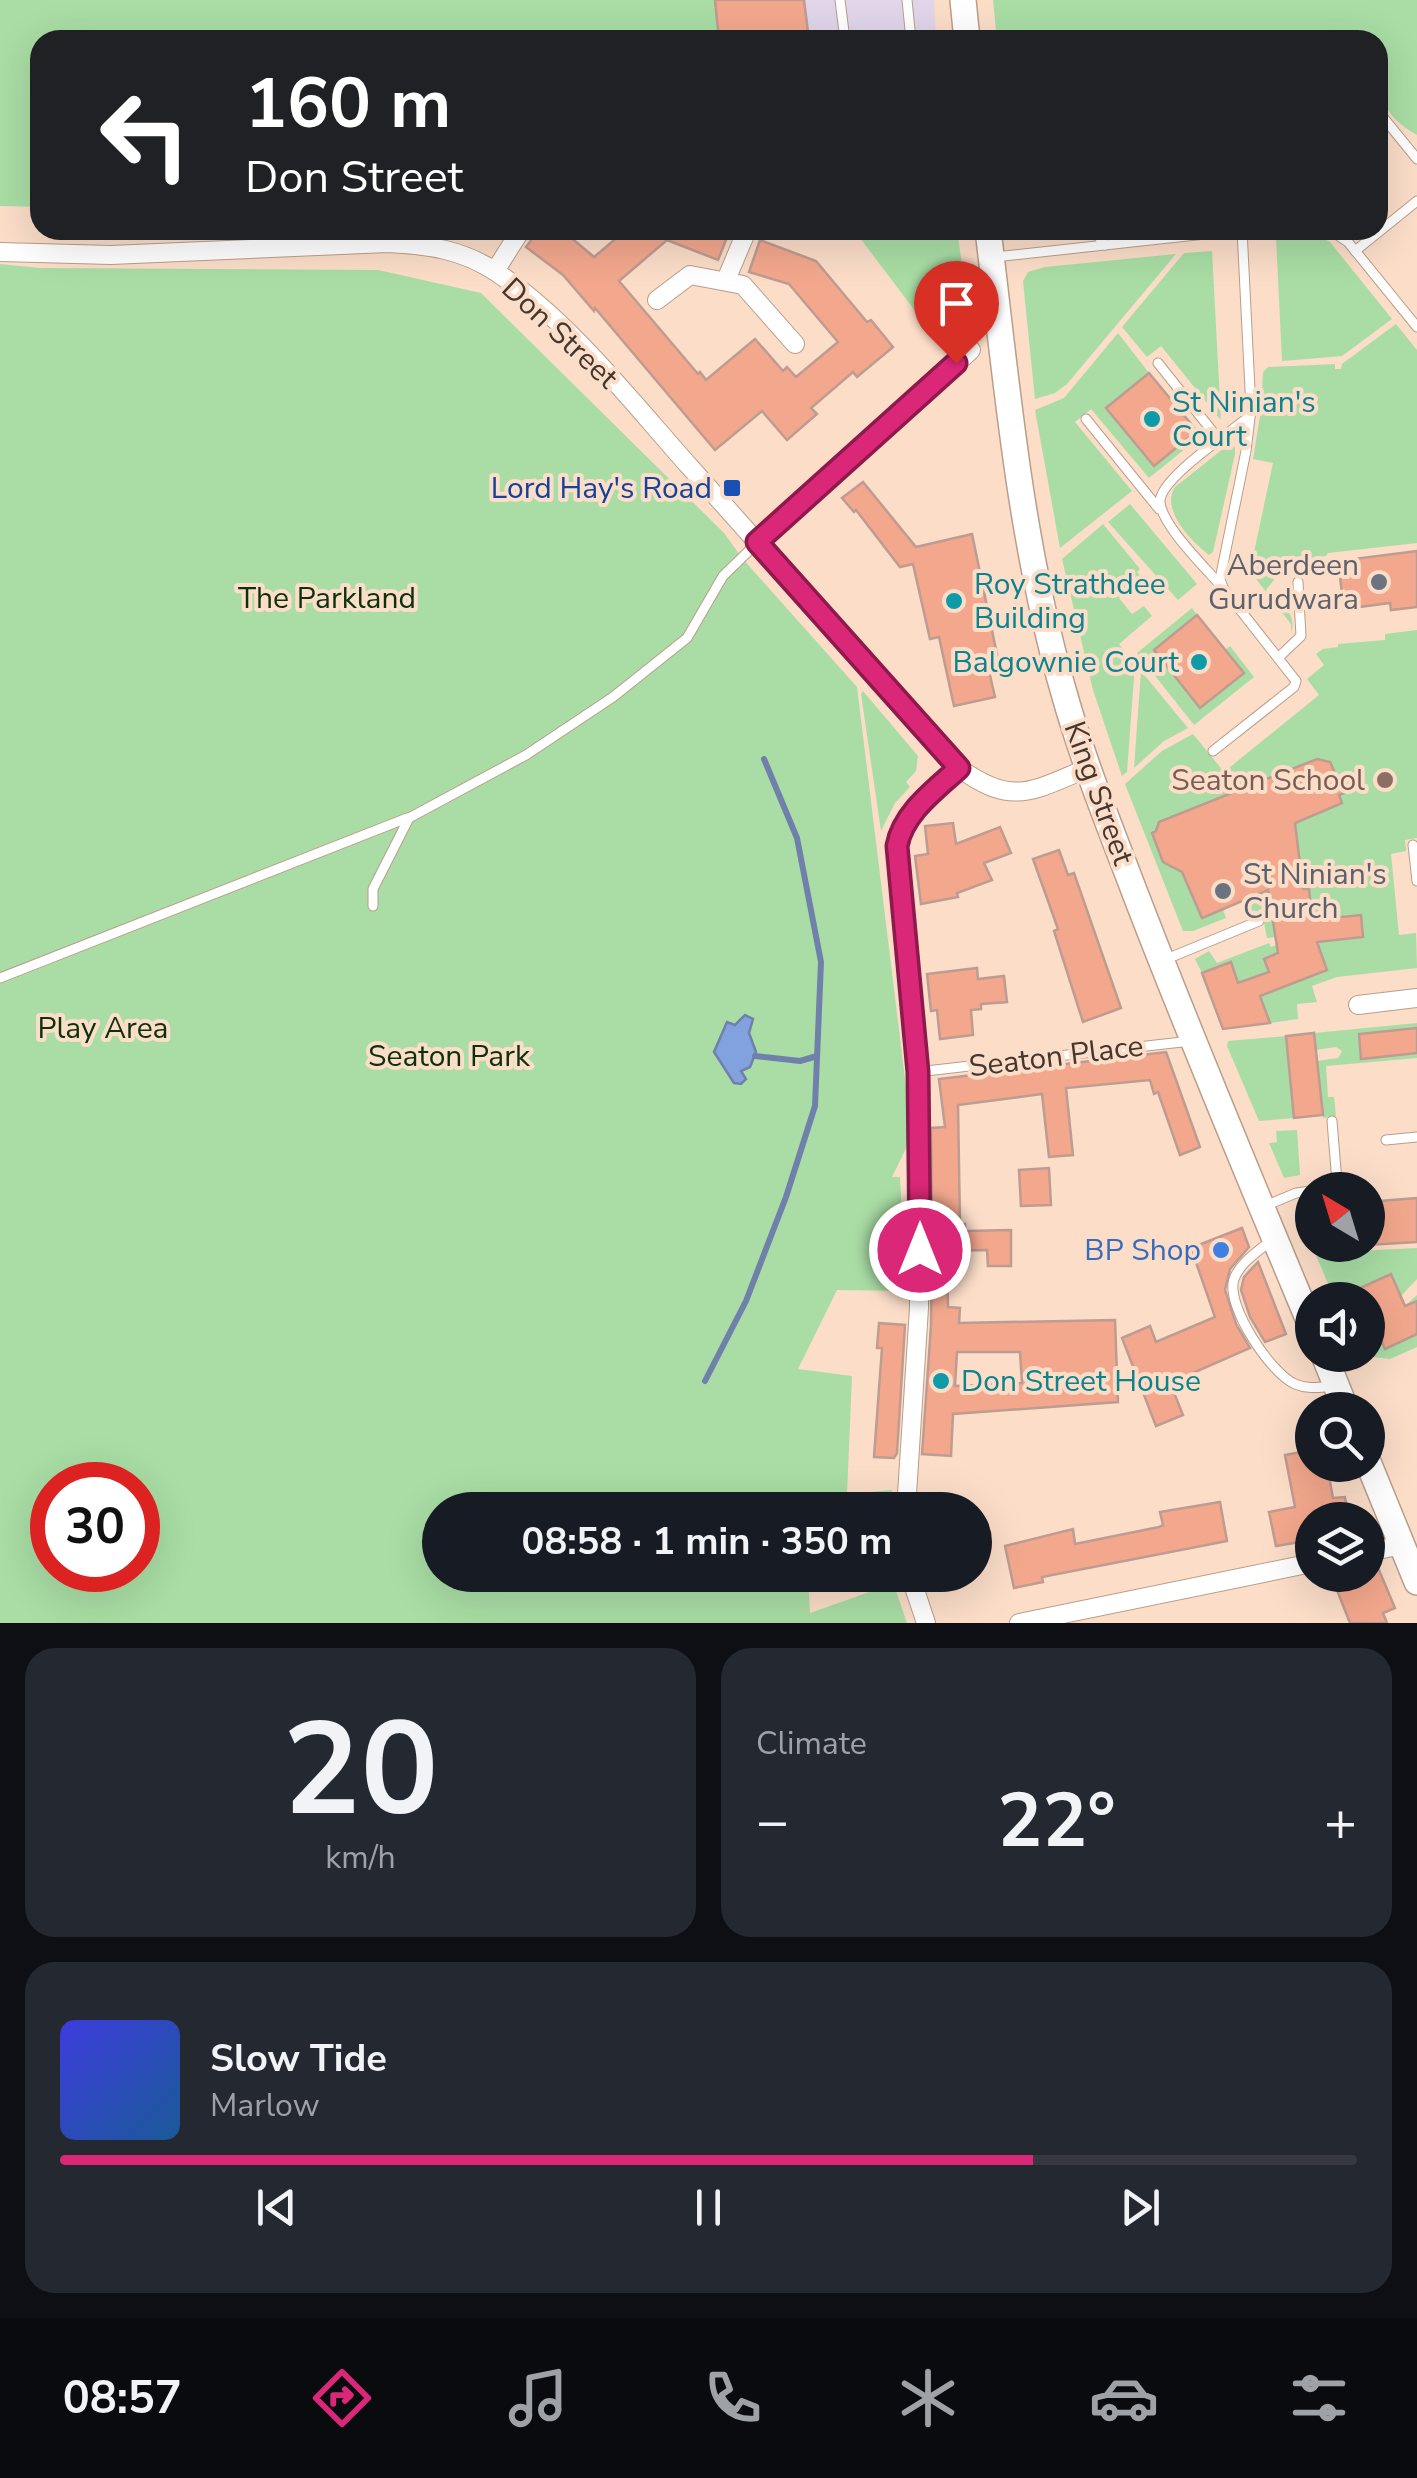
<!DOCTYPE html>
<html lang="en">
<head>
<meta charset="utf-8">
<style>
	:root { --surface:#171b24; --page:#242831; --text:#f1f3f6; --muted:#9ea1a6; --line:#363941; --accent:#db2777 }
	body { margin:0; font-family:"Nunito Sans",sans-serif; background:var(--page); color:var(--text); height:100vh; display:flex; flex-direction:column; font-size:38px; white-space:nowrap }
	* { box-sizing:border-box; margin:0 }
	p { font-size:32px; color:var(--muted) }
	.icon { flex:none; width:55px; height:55px; fill:none; stroke:currentColor; stroke-width:2; stroke-linecap:round; stroke-linejoin:round }
	.map { position:relative; height:1623px; overflow:hidden }
	.side { display:flex; flex-direction:column; gap:25px; padding:25px; background:#0d0f14; flex:1 }
	.side>* { flex:none }
	.hud { position:absolute; left:30px; top:30px; width:1358px; height:210px; border-radius:30px; box-shadow:0 10px 40px #0002; background:#202124; color:#fff; overflow:hidden }
	.needle { width:65px; rotate:322deg }
	.fabs { position:absolute; left:1295px; top:1172px; display:grid; gap:20px }
	.fabs a { display:grid; place-items:center; width:90px; height:90px; border-radius:50%; background:var(--surface); box-shadow:0 10px 40px #0002; font-size:50px }
	.speed { position:absolute; left:30px; top:1462px; display:flex; gap:20px; font-size:50px; font-weight:700; text-align:center }
	.speed>* { display:grid; place-content:center; width:130px; height:130px; border-radius:50%; background:var(--surface); box-shadow:0 10px 40px #0002; line-height:1 }
	.speed .limit { border:15px solid #d22; background:#fff; color:#111 }
	.pin { position:absolute; display:grid; place-items:center; width:85px; height:85px; color:#fff; margin:-102px -42px; border-radius:50% 50% 50% 0; rotate:-45deg; box-shadow:0 0 10px #0007 }
	.pin .icon { rotate:45deg }
	.me { position:absolute; width:110px; margin:-55px; rotate:0deg; stroke-linejoin:round; filter:drop-shadow(0 0 8px #0008) }
	.turn { display:flex; align-items:center; gap:35px; height:210px; padding:0 50px; font-size:45px }
	.turn .icon { width:130px; height:130px; stroke-width:2.5 }
	.turn b { display:block; font-size:70px; line-height:85px }
	.big { font-size:75px; font-weight:700; line-height:1.1 }
	.side .tile { flex:1; display:flex; flex-direction:column; justify-content:center; gap:15px; min-width:0; padding:0 35px; border-radius:30px; background:var(--page) }
	.side .dial { align-items:center; gap:0 }
	.dial b { font-size:130px; line-height:1 }
	.song { display:flex; align-items:center; gap:30px }
	.cover { width:120px; height:120px; border-radius:15px; background:linear-gradient(135deg,hsl(240 70% 55%),hsl(210 70% 35%)) }
	.played { height:10px; border-radius:5px; background:linear-gradient(90deg,var(--accent) 75%,var(--line) 75%) }
	.keys { display:flex; justify-content:space-around; direction:ltr }
	.heat { display:flex; justify-content:space-between; align-items:center; font-size:55px; direction:ltr }
	.side .tiles { flex:1; display:grid; gap:25px; grid-template-columns:1fr 1fr }
	.tile:last-child { grid-column:span 2 }
	.trip { position:absolute; left:422px; top:1492px; width:570px; height:100px; border-radius:50px; background:var(--surface); box-shadow:0 10px 40px #0002; font-weight:700; line-height:100px; text-align:center }
	.menu { display:flex; height:160px; justify-content:space-around; align-items:center; background:#090b0e; color:var(--muted) }
	.menu .icon { width:70px; height:70px }
	.menu .selected { color:var(--accent) }
	.menu b { font-size:45px; color:var(--text) }
	.map>svg:first-child { display:block }
</style>
</head>
<body>
<div class="map">
<svg width="1417" height="1623" viewBox="0 0 1417 1623">
	<rect width="100%" height="100%" fill="#fbddc8"/>
	<path fill="#e0d5e9" d="M715,0H934L936,40H719Z"/>
	<g fill="#a9dda5" fill-rule="evenodd">
		<path d="M0,0H715L719,40H40V207L0,206Z"/>
		<path d="M993,0H1417V135C1373,110 1378,84 1378,40H997Z"/>
		<path d="M854,230H957L971,326L943,348Z"/>
		<path d="M1313,233L1330,242L1392,319L1342,356L1282,361L1276,236Z"/>
		<path d="M1212,251L1221,420L1161,346L1147,357L1122,327L1184,253Z"/>
		<path d="M1176,254L1067,384L1055,393L1035,399L1023,281L1028,272L1045,267Z"/>
		<path d="M0,264L40,268L378,270L481,293L724,533L742,558L857,687L912,1136L892,1177H900L906,1291L837,1290L798,1369L852,1376L847,1494L892,1490L890,1510H440V1575H808L810,1613L878,1589L891,1576L907,1623H0ZM52,1485H138V1570H52Z"/>
		<path d="M1396,324L1417,350V543L1328,553L1326,556L1273,564L1274,580L1266,590C1278,605 1298,610 1291,633V624L1250,571L1273,463L1253,459L1261,410L1263,372L1268,367L1335,364V369H1341L1342,364Z"/>
		<path d="M1118,333L1149,373L1107,407L1197,431L1201,436L1149,478L1091,409L1075,422L1132,491L1060,548L1035,410L1064,398Z"/>
		<path d="M1228,445L1235,447V454L1213,552L1209,555C1192,542 1160,510 1175,487Z"/>
		<path d="M1130,504L1197,584L1178,600L1108,522Z"/>
		<path d="M1103,524L1140,569L1137,572L1154,592L1148,597L1137,584L1119,598L1132,614L1144,606L1152,616L1119,644L1135,664L1127,772L1122,776L1093,690L1062,559Z"/>
		<path d="M1192,608L1197,615L1154,650L1200,708L1244,674L1225,650L1230,646L1254,677L1194,725L1137,653Z"/>
		<path d="M1417,630V838L1405,840L1406,851L1391,854L1399,935L1416,933L1417,968L1337,977L1312,986L1317,1002L1297,1004L1298,1019L1270,1023L1253,978L1238,983L1230,962L1202,973L1195,959L1209,951L1217,963L1269,943L1271,947L1284,942L1283,936L1267,938L1262,912L1250,910L1244,895L1221,904L1226,918L1193,931H1183L1125,784L1162,751L1193,734L1224,772L1319,695L1307,679L1324,665L1316,654L1323,649L1338,647V644L1385,640V634Z"/>
		<path d="M1141,671L1188,728L1164,741L1134,768Z"/>
		<path d="M863,691L918,756L916,771L906,782L910,787L895,803L881,831L861,694Z"/>
		<path d="M1417,1023V1058L1326,1066L1328,1097H1334L1336,1116L1323,1118L1317,1061L1338,1058L1342,1051L1336,1047L1316,1050L1314,1033Z"/>
		<path d="M1286,1036L1294,1118L1259,1121L1227,1046L1228,1041Z"/>
		<path d="M1297,1130L1300,1175L1284,1178L1269,1143L1277,1142L1276,1131Z"/>
		<path d="M1417,1248V1279L1401,1296L1406,1305L1417,1295V1347L1390,1359L1365,1356L1358,1358L1357,1355H1368V1320L1371,1318L1368,1300H1335L1315,1253Z"/>
	</g>
	<path fill="#82a1df" stroke="#6f81aa" stroke-width="2.5" d="M745,1015L753,1019L749,1033L756,1052L750,1067L741,1071L746,1079L741,1084L734,1083L714,1052L727,1022L735,1025Z"/>
	<g fill="none" stroke-linecap="round" stroke-linejoin="round">
		<g stroke="#6f81aa" stroke-width="6">
			<path d="M755,1056L800,1061L817,1056"/>
			<path d="M705,1381L746,1301L786,1197L815,1106L821,962L797,838L764,759"/>
		</g>
	</g>
	<g fill="#f3a88d" stroke="#be9c91" stroke-width="2.5" fill-rule="evenodd">
		<path d="M715,0H804L809,40H719Z"/>
		<path d="M539,230H562L594,257L626,230H730L718,260L667,240L619,281L698,374L700,372L706,380L755,339L783,371L787,367L796,377L838,342L789,284L749,272L760,240L816,261L867,322L871,320L893,347L857,377L853,372L811,408L817,414L787,440L762,411L715,450L595,308L594,311L563,275L526,247Z"/>
		<path d="M1149,373L1197,431L1154,466L1106,408Z"/>
		<path d="M863,482L916,547L972,534L1000,669L989,671L995,697L954,706L939,637L930,639L913,564L900,567L856,510L854,512L842,498Z"/>
		<path d="M1417,551V607L1391,610L1390,603L1344,609L1338,561Z"/>
		<path d="M1197,615L1244,673L1200,708L1154,650Z"/>
		<path d="M1317,759L1330,762L1344,793L1339,795L1342,803L1295,823L1303,889H1309L1312,920L1361,915L1363,937L1317,942L1327,970L1260,996L1270,1023L1223,1029L1202,973L1231,962L1238,983L1269,972L1264,959L1278,953L1268,890L1202,918L1182,872L1163,862L1152,833L1156,831L1159,822Z"/>
		<path d="M953,823L956,844L1000,827L1011,853L984,863L992,880L957,893L958,897L921,904L915,856L928,854L925,826Z"/>
		<path d="M1059,850L1068,875L1074,873L1121,1008L1083,1022L1054,931L1058,929L1033,859Z"/>
		<path d="M977,968L978,979L1004,976L1007,1002L981,1004V1009L971,1010L973,1035L940,1039L937,1010L931,1011L927,974Z"/>
		<path d="M1417,1028V1053L1361,1059L1359,1034Z"/>
		<path d="M1314,1033L1323,1115L1294,1118L1286,1036Z"/>
		<path d="M1166,1052L1200,1147L1180,1155L1158,1092L1154,1094L1150,1080L1066,1088L1073,1155L1049,1157L1042,1094L958,1105L960,1224H965V1231L1011,1230V1266H988L987,1250L937,1251V1213L932,1214L931,1128L945,1127L939,1079Z"/>
		<path d="M1049,1168L1051,1205L1021,1206L1019,1170Z"/>
		<path d="M1417,1198V1242L1368,1245V1202Z"/>
		<path d="M1242,1228L1249,1247L1230,1269L1225,1290L1236,1324L1250,1348L1170,1383L1183,1415L1156,1426L1122,1338L1150,1326L1156,1342L1215,1317L1191,1248Z"/>
		<path d="M947,1254L948,1307L960,1308L959,1323L1115,1320L1118,1402L953,1414L951,1456L922,1454L931,1326L932,1255ZM957,1352H1020L1022,1383L955,1386Z"/>
		<path d="M1258,1262L1286,1334L1265,1342L1250,1317L1241,1290L1244,1277Z"/>
		<path d="M1391,1274L1405,1306L1417,1301V1334L1385,1349L1368,1310V1300H1363L1358,1289Z"/>
		<path d="M879,1323L905,1325L897,1453L894,1458L874,1457L882,1348H877Z"/>
		<path d="M1312,1450V1465H1327L1333,1498L1345,1497L1349,1520H1312V1540L1276,1546L1269,1512L1295,1507L1285,1455Z"/>
		<path d="M1220,1502L1227,1541L1042,1577L1043,1582L1014,1588L1005,1546L1073,1529L1075,1544L1159,1527L1163,1525L1160,1512Z"/>
		<path d="M1376,1563L1395,1608L1383,1613L1387,1623H1350L1331,1575H1368V1564Z"/>
	</g>
	<g fill="none" stroke-linecap="round" stroke-linejoin="round">
		<g stroke="#ba9e8a" stroke-width="11">
			<g id="service">
				<path d="M840,0L845,40"/>
				<path d="M907,0L911,40"/>
				<path d="M1378,111L1417,159"/>
				<path d="M1093,230L1105,245"/>
				<path d="M1330,230L1348,242L1417,327"/>
				<path d="M1355,251L1417,201"/>
				<path d="M995,257L1242,230L1251,409L1246,451L1220,579L1223,588L1296,681L1294,687L1213,751"/>
				<path d="M1158,363L1220,441"/>
				<path d="M1086,419L1159,509"/>
				<path d="M1221,586C1205,567 1162,526 1160,502C1159,479 1232,431 1250,416"/>
				<path d="M1279,657L1301,636L1298,582"/>
				<path d="M1413,845L1417,881"/>
				<path d="M373,906V889L409,818L526,755L613,697L687,638L723,576L757,543"/>
				<path d="M1164,960L1259,921"/>
				<path d="M0,978L407,818"/>
				<path d="M917,1072L1191,1041"/>
				<path d="M1386,1140L1417,1137"/>
				<path d="M1321,1190L1337,1182L1332,1121"/>
				<path d="M1265,1206L1296,1193L1312,1191"/>
				<path d="M1273,1239C1260,1250 1240,1262 1234,1279C1225,1305 1271,1374 1295,1384C1309,1390 1320,1387 1335,1386"/>
			</g>
		</g>
		<g stroke="#ba9e8a" stroke-width="20">
			<g id="minor">
				<path d="M0,252L111,255L387,243C428,245 461,249 496,272C569,321 631,401 689,466C779,567 869,668 959,768C1013,807 1032,791 1088,768"/>
				<path d="M495,271L521,230"/>
				<path d="M726,280L747,230"/>
				<path d="M657,300L690,275L743,285L795,344"/>
				<path d="M757,543L971,350"/>
				<path d="M1358,1005L1417,998"/>
				<path d="M906,1510L919,1308V1146L915,1039L897,847C902,813 935,790 959,768"/>
				<path d="M1368,1552L1402,1545"/>
				<path d="M910,1575L926,1623"/>
				<path d="M1019,1623L1312,1563"/>
			</g>
		</g>
		<g stroke="#ba9e8a" stroke-width="28">
			<g id="primary">
				<path d="M963,0L967,40"/>
				<path d="M988,230C1007,386 1020,542 1064,693C1083,761 1110,827 1135,893C1191,1039 1252,1184 1312,1328"/>
				<path d="M1324,1355L1346,1410"/>
				<path d="M1368,1462L1417,1582"/>
			</g>
		</g>
		<use href="#service" stroke="#fff" stroke-width="9"/>
		<use href="#minor" stroke="#fff" stroke-width="18"/>
		<use href="#primary" stroke="#fff" stroke-width="25"/>
	</g>
	<g fill="none" stroke-linecap="round" stroke-linejoin="round">
		<g stroke="#8e194d" stroke-width="25">
			<path id="route" d="M920,1250L918,1072L897,846C903,813 935,790 959,768L757,542L956,363"/>
		</g>
		<use href="#route" stroke="#db2777" stroke-width="18"/>
	</g>
	<g fill="#0f9aa8" stroke="#fbddc8" stroke-width="4">
		<circle cx="1152" cy="419" r="10"/>
		<circle cx="954" cy="601" r="10"/>
		<circle cx="1199" cy="662" r="10"/>
		<circle cx="941" cy="1381" r="10"/>
	</g>
	<rect fill="#1a4fb4" stroke="#fbddc8" stroke-width="4" x="722" y="478" width="20" height="20" rx="5"/>
	<g fill="#6b7280" stroke="#fbddc8" stroke-width="4">
		<circle cx="1379" cy="582" r="10"/>
		<circle cx="1223" cy="891" r="10"/>
	</g>
	<circle fill="#8d6e63" stroke="#fbddc8" stroke-width="4" cx="1385" cy="780" r="10"/>
	<circle fill="#3f7fe0" stroke="#fbddc8" stroke-width="4" cx="1221" cy="1250" r="10"/>
	<g text-anchor="middle" stroke-width="8" stroke-linejoin="round" paint-order="stroke">
		<g font-size="30" fill="#43372f" stroke="#fbddc8">
			<text transform="translate(560 333) rotate(43)" y="10">Don Street</text>
			<text transform="translate(1099 793) rotate(70)" y="10">King Street</text>
			<text transform="translate(1056 1056) rotate(-7)" y="10">Seaton Place</text>
		</g>
		<g font-size="30" fill="#0d838f" stroke="#fbddc8" text-anchor="start">
			<text x="1172" y="412">St Ninian's<tspan x="1172" dy="34">Court</tspan></text>
			<text x="974" y="594">Roy Strathdee<tspan x="974" dy="34">Building</tspan></text>
			<text x="1179" y="672" text-anchor="end">Balgownie Court</text>
			<text x="961" y="1391">Don Street House</text>
		</g>
		<g font-size="30" fill="#164399" stroke="#fbddc8" text-anchor="end">
			<text x="712" y="498">Lord Hay's Road</text>
		</g>
		<g font-size="30" fill="#5b616d" stroke="#fbddc8" text-anchor="end">
			<text x="1359" y="575">Aberdeen<tspan x="1359" dy="34">Gurudwara</tspan></text>
			<text x="1243" y="884" text-anchor="start">St Ninian's<tspan x="1243" dy="34">Church</tspan></text>
		</g>
		<g font-size="30" fill="#0c320c" stroke="#fbddc8">
			<text x="327" y="608">The Parkland</text>
			<text x="103" y="1038">Play Area</text>
			<text x="449" y="1066">Seaton Park</text>
		</g>
		<g font-size="30" fill="#785e54" stroke="#fbddc8" text-anchor="end">
			<text x="1365" y="790">Seaton School</text>
		</g>
		<g font-size="30" fill="#366cbe" stroke="#fbddc8" text-anchor="end">
			<text x="1201" y="1260">BP Shop</text>
		</g>
	</g>
</svg>
<div class="fabs">
<a><svg class="needle" viewBox="-14 -14 28 28"><path d="M0-13l5 13h-10z" fill="#e53935"/><path d="M0 13l5-13h-10z" fill="#9ea1a6"/></svg></a>
<a><svg class="icon" aria-label="sound" viewBox="0 0 24 24"><path d="M4 9h4l5-4v14l-5-4H4zM17 9q2 3 0 6"/></svg></a>
<a><svg class="icon" aria-label="search" viewBox="0 0 24 24"><circle cx="10" cy="10" r="6"/><path d="M15 15l6 6"/></svg></a>
<a><svg class="icon" aria-label="layers" viewBox="0 0 24 24"><path d="M12 4l9 5-9 5-9-5zM3 14l9 5 9-5"/></svg></a>
</div>
<div class="speed"><div class="limit">30</div></div>
<div class="pin" style="left:956px;top:363px;background:#d93025"><svg class="icon" aria-label="arrive" viewBox="0 0 24 24"><path d="M6 21V4h12l-3 4 3 4H6"/></svg></div>
<svg class="me" style="left:920px;top:1250px" viewBox="-20 -20 40 40"><circle r="17" fill="#db2777" stroke="#fff" stroke-width="3"/><path d="M0-11L8 9 0 5-8 9z" fill="#fff"/></svg>
<div class="trip">08:58 · 1 min · 350 m</div>
<div class="hud">
<div class="turn"><svg class="icon" aria-label="left" viewBox="0 0 24 24"><path d="M17 20v-9H6M10 6l-5 5 5 5"/></svg><div><b>160 m</b>Don Street</div></div>
</div>
</div>
<section class="side">
<div class="tiles">
<div class="tile dial"><b>20</b><p>km/h</p></div>
<div class="tile"><p>Climate</p>
<div class="heat"><a>−</a><b class="big">22°</b><a>+</a></div>
</div>
<div class="tile">
<div class="song"><i class="cover"></i><div><b>Slow Tide</b><p>Marlow</p></div></div>
<div class="played"></div>
<div class="keys"><svg class="icon" aria-label="previous" viewBox="0 0 24 24"><path d="M18 5L8 12l10 7zM5 5v14"/></svg><svg class="icon" aria-label="pause" viewBox="0 0 24 24"><path d="M8 5v14M16 5v14"/></svg><svg class="icon" aria-label="next" viewBox="0 0 24 24"><path d="M6 5l10 7-10 7zM19 5v14"/></svg></div>
</div>
</div>
</section>
<nav class="menu">
<b>08:57</b>
<svg class="icon selected" aria-label="directions" viewBox="0 0 24 24"><path d="M12 3l9 9-9 9-9-9zM9 14v-3h6M13 9l2 2-2 2"/></svg>
<svg class="icon" aria-label="music" viewBox="0 0 24 24"><path d="M9 18V5l10-2v13"/><circle cx="6" cy="18" r="3"/><circle cx="16" cy="16" r="3"/></svg>
<svg class="icon" aria-label="phone" viewBox="0 0 24 24"><path d="M5 4h4l2 5-3 2q2 4 5 5l2-3 5 2v4C11 20 4 13 5 4z"/></svg>
<svg class="icon" aria-label="climate" viewBox="0 0 24 24"><path d="M12 3v18M4 7l16 10M4 17L20 7"/></svg>
<svg class="icon" aria-label="car" viewBox="0 0 24 24"><path d="M5 17H2v-5l4-1 3-4h7l3 4 3 1v5h-3M9 17h6M6 11h13"/><circle cx="7" cy="17" r="2"/><circle cx="17" cy="17" r="2"/></svg>
<svg class="icon" aria-label="filters" viewBox="0 0 24 24"><path d="M4 7h16M4 17h16"/><circle cx="9" cy="7" r="2"/><circle cx="15" cy="17" r="2"/></svg>
</nav>
</body>
</html>
